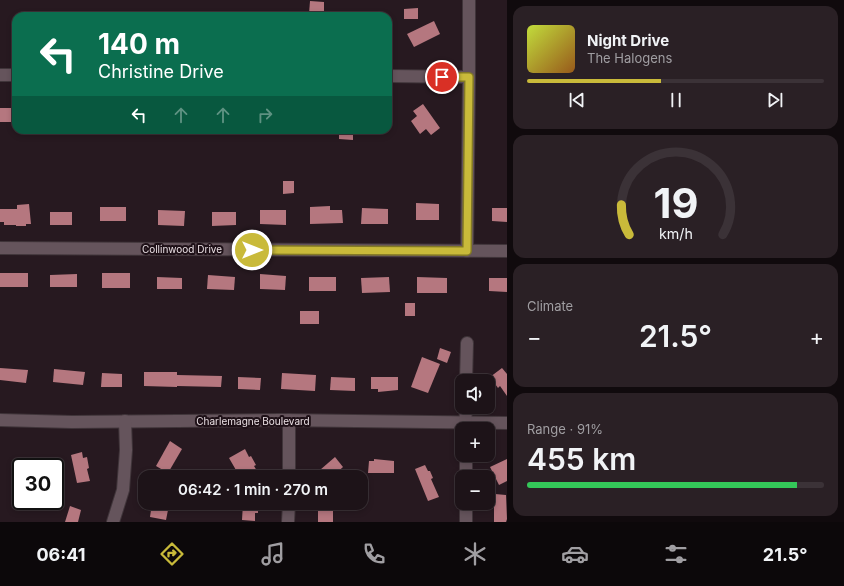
<!DOCTYPE html>
<html lang="en">
<head>
<meta charset="utf-8">
<style>
	:root { --surface:#1d1318; --page:#2a2025; --text:#f1f3f6; --muted:#a09ea2; --line:#3b3237; --accent:#c9ba3a }
	body { margin:0; font-family:Inter,sans-serif; background:var(--page); color:var(--text); height:100vh; display:flex; flex-direction:column; font-size:15px; white-space:nowrap }
	* { box-sizing:border-box; margin:0 }
	p { font-size:13px; color:var(--muted) }
	.icon { flex:none; width:22px; height:22px; fill:none; stroke:currentColor; stroke-width:2; stroke-linecap:round; stroke-linejoin:round }
	.map { position:relative; flex:1; overflow:hidden }
	.details { display:flex; flex-direction:column; gap:6px; padding:6px; background:#100a0d; width:337px }
	.details>* { flex:none }
	.guide { position:absolute; left:12px; top:12px; width:380px; height:122px; border-radius:12px; box-shadow:0 2px 6px #0003,0 0 0 1px var(--line); background:#0b6e4f; color:#fff; overflow:hidden }
	.controls { position:absolute; left:455px; top:374px; display:grid; gap:8px }
	.controls a { display:grid; place-items:center; width:40px; height:40px; border-radius:8px; background:var(--surface); box-shadow:0 2px 6px #0003,0 0 0 1px var(--line); font-size:20px }
	.speed { position:absolute; left:12px; top:458px; display:flex; gap:8px; font-size:20px; font-weight:700; text-align:center }
	.speed>* { display:grid; place-content:center; width:52px; height:52px; border-radius:50%; background:var(--surface); box-shadow:0 2px 6px #0003,0 0 0 1px var(--line); line-height:1 }
	.speed .limit { border:2px solid #111; border-radius:6px; background:#fff; color:#111 }
	.pin { position:absolute; display:grid; place-items:center; width:34px; height:34px; color:#fff; margin:-17px; border:2px solid #fff; border-radius:50%; box-shadow:0 1px 4px #0007 }
	.me { position:absolute; width:44px; margin:-22px; rotate:90deg; stroke-linejoin:round; filter:drop-shadow(0 0 3px #0008) }
	.turn { display:flex; align-items:center; gap:14px; height:84px; padding:0 20px; font-size:18px }
	.turn .icon { width:52px; height:52px; stroke-width:2.5 }
	.turn b { display:block; font-size:28px; line-height:34px }
	.lanes { display:flex; align-items:center; height:38px; padding:0 20px; background:#0003; justify-content:center; gap:20px; direction:ltr }
	.lanes .off { opacity:.35 }
	.big { font-size:30px; font-weight:600; line-height:1.1 }
	.details .widget { flex:1; display:flex; flex-direction:column; justify-content:center; gap:6px; min-width:0; padding:0 14px; border-radius:12px; background:var(--page) }
	.details .dial { align-items:center; gap:0 }
	.dial svg { height:104px; overflow:visible; fill:none; stroke:var(--line); stroke-width:7; stroke-linecap:round; text-anchor:middle }
	.dial text { fill:var(--text); stroke:none }
	.song { display:flex; align-items:center; gap:12px }
	.cover { width:48px; height:48px; border-radius:6px; background:linear-gradient(135deg,hsl(70 70% 55%),hsl(30 70% 35%)) }
	.played { height:4px; border-radius:2px; background:linear-gradient(90deg,var(--accent) 45%,var(--line) 45%) }
	.keys { display:flex; justify-content:space-around; direction:ltr }
	.heat { display:flex; justify-content:space-between; align-items:center; font-size:22px; direction:ltr }
	.charge { height:6px; border-radius:3px; background:linear-gradient(90deg,#34c759 91%,var(--line) 0) }
	.trip { position:absolute; left:138px; top:470px; width:230px; height:40px; border-radius:12px; background:var(--surface); box-shadow:0 2px 6px #0003,0 0 0 1px var(--line); font-weight:600; line-height:40px; text-align:center }
	.tabs { display:flex; height:64px; justify-content:space-around; align-items:center; background:#0c080a; color:var(--muted) }
	.tabs .icon { width:28px; height:28px }
	.tabs .active { color:var(--accent) }
	.tabs b { font-size:18px; color:var(--text) }
	main { display:flex; flex:1; min-height:0 }
	.map>svg:first-child { display:block }
</style>
</head>
<body>
<main>
<div class="map">
<svg width="507" height="522" viewBox="0 0 507 522">
	<rect width="100%" height="100%" fill="#271920"/>
	<g fill="#b5777f">
		<path d="M310,1L324,2V15L309,14Z"/>
		<path d="M418,8V19H404V9Z"/>
		<path d="M434,21L440,34L414,47L407,34Z"/>
		<path d="M423,104L440,128L431,135L426,129L420,134L411,121L417,116L413,111Z"/>
		<rect x="0" y="108" width="16" height="14"/>
		<path d="M339,130H353V140L339,139Z"/>
		<path d="M283,181H294V193L283,194Z"/>
		<path d="M416,203L439,204V220H416Z"/>
		<path d="M29,204L31,224H26V226H16V225H4V222H0V209H17V205Z"/>
		<path d="M330,206V210H342L343,223L310,224V207Z"/>
		<rect x="100" y="207" width="26" height="14"/>
		<path d="M362,208L388,209V224H361Z"/>
		<path d="M492,208H507V222L492,221Z"/>
		<path d="M158,210L185,211L184,226L158,225Z"/>
		<path d="M260,210H286V225L260,224Z"/>
		<rect x="50" y="212" width="22" height="13"/>
		<path d="M212,212H236V225L212,226Z"/>
		<rect x="0" y="273" width="28" height="14"/>
		<rect x="102" y="273" width="28" height="15"/>
		<path d="M77,274V287H50V275Z"/>
		<path d="M260,274L286,276L285,290L260,289Z"/>
		<path d="M208,275L235,277L234,290L207,289Z"/>
		<path d="M157,277L182,278V289H157Z"/>
		<rect x="309" y="277" width="27" height="14"/>
		<path d="M389,277L390,292L362,293L361,278Z"/>
		<path d="M417,277L447,278V293H417Z"/>
		<path d="M489,278H507V292L489,291Z"/>
		<rect x="405" y="303" width="10" height="13"/>
		<rect x="300" y="311" width="19" height="13"/>
		<path d="M440,348L451,352L447,363L437,359Z"/>
		<path d="M422,357L440,364L428,393L411,387Z"/>
		<path d="M0,368L28,370L26,383L0,380Z"/>
		<path d="M502,368L507,374V396L500,386L498,388L490,377Z"/>
		<path d="M54,369L85,372L83,385L53,382Z"/>
		<path d="M144,372H177V375L222,376L221,387L177,386V387L144,386Z"/>
		<path d="M102,373L122,374V387H101Z"/>
		<path d="M282,373L316,375L315,391L281,389Z"/>
		<path d="M238,377L261,378L260,390L238,389Z"/>
		<path d="M331,377L355,378V391L330,390Z"/>
		<path d="M371,377H398V390L378,392V389H371Z"/>
		<path d="M170,441L182,449L168,473L156,466Z"/>
		<path d="M245,449L249,457L251,456L256,465L254,466L257,471L247,477H240L229,458Z"/>
		<path d="M82,452L83,458L87,457L89,468L87,469L90,481L77,483L71,455Z"/>
		<path d="M335,457L343,467L332,477H327L320,470Z"/>
		<path d="M374,459L394,461V473H368L369,461H374Z"/>
		<path d="M507,459V481L499,485L490,467Z"/>
		<path d="M425,465L428,471H430L433,478L431,479L439,497L428,501L415,469Z"/>
		<path d="M495,494L506,495L507,519L506,522H494V505H495Z"/>
		<path d="M152,503H165L164,509L168,510L166,520L150,517Z"/>
		<path d="M243,503H255V505H258V513H255V521L242,520Z"/>
		<rect x="318" y="503" width="15" height="19"/>
		<path d="M70,506L81,510L78,522H65Z"/>
	</g>
	<g fill="none" stroke-linecap="round" stroke-linejoin="round">
		<g stroke="#40353a" stroke-width="14">
			<g id="street">
				<path d="M0,75H16"/>
				<path d="M388,76L469,77"/>
				<path d="M0,248L507,251"/>
				<path d="M467,251L469,77V0"/>
				<path d="M466,381L467,343"/>
				<path d="M0,420L72,422L280,420L507,423"/>
				<path d="M289,420V477"/>
				<path d="M465,429L466,407"/>
				<path d="M466,455V477"/>
				<path d="M113,522L123,490L126,450L125,421"/>
				<path d="M288,522L289,503"/>
				<path d="M466,522V503"/>
			</g>
		</g>
		<use href="#street" stroke="#65545c" stroke-width="12"/>
	</g>
	<g fill="none" stroke-linecap="round" stroke-linejoin="round">
		<g stroke="#837926" stroke-width="10">
			<path id="route" d="M252,250L467,251L469,77H442"/>
		</g>
		<use href="#route" stroke="#c9ba3a" stroke-width="7"/>
	</g>
	<g text-anchor="middle" stroke-width="4" stroke-linejoin="round" paint-order="stroke">
		<g font-size="10" fill="#ebe1e5" stroke="#1e1017">
			<text x="182" y="253">Collinwood Drive</text>
			<text x="253" y="425">Charlemagne Boulevard</text>
		</g>
	</g>
</svg>
<div class="controls">
<a><svg class="icon" aria-label="sound" viewBox="0 0 24 24"><path d="M4 9h4l5-4v14l-5-4H4zM17 9q2 3 0 6"/></svg></a>
<a>+</a>
<a>−</a>
</div>
<div class="speed"><div class="limit">30</div></div>
<div class="pin" style="left:442px;top:77px;background:#d93025"><svg class="icon" aria-label="arrive" viewBox="0 0 24 24"><path d="M6 21V4h12l-3 4 3 4H6"/></svg></div>
<svg class="me" style="left:252px;top:250px" viewBox="-20 -20 40 40"><circle r="17" fill="#c9ba3a" stroke="#fff" stroke-width="3"/><path d="M0-11L8 9 0 5-8 9z" fill="#fff"/></svg>
<div class="trip">06:42 · 1 min · 270 m</div>
<div class="guide">
<div class="turn"><svg class="icon" aria-label="left" viewBox="0 0 24 24"><path d="M17 20v-9H6M10 6l-5 5 5 5"/></svg><div><b>140 m</b>Christine Drive</div></div>
<div class="lanes"><svg class="icon" aria-label="left" viewBox="0 0 24 24"><path d="M17 20v-9H6M10 6l-5 5 5 5"/></svg><svg class="icon off" aria-label="ahead" viewBox="0 0 24 24"><path d="M12 20V5M6 11l6-6 6 6"/></svg><svg class="icon off" aria-label="ahead" viewBox="0 0 24 24"><path d="M12 20V5M6 11l6-6 6 6"/></svg><svg class="icon off" aria-label="right" viewBox="0 0 24 24"><path d="M7 20v-9h11M14 6l5 5-5 5"/></svg></div>
</div>
</div>
<section class="details">
<div class="widget">
<div class="song"><i class="cover"></i><div><b>Night Drive</b><p>The Halogens</p></div></div>
<div class="played"></div>
<div class="keys"><svg class="icon" aria-label="previous" viewBox="0 0 24 24"><path d="M18 5L8 12l10 7zM5 5v14"/></svg><svg class="icon" aria-label="pause" viewBox="0 0 24 24"><path d="M8 5v14M16 5v14"/></svg><svg class="icon" aria-label="next" viewBox="0 0 24 24"><path d="M6 5l10 7-10 7zM19 5v14"/></svg></div>
</div>
<div class="widget dial"><svg viewBox="0 0 100 80">
<path d="M14 69A42 42 0 1 1 86 69"/>
<path d="M14 69A42 42 0 0 1 8 46" stroke="#c9ba3a"/>
<text x="50" y="56" font-size="32" font-weight="700">19</text>
<text x="50" y="72" font-size="11">km/h</text>
</svg></div>
<div class="widget"><p>Climate</p>
<div class="heat"><a>−</a><b class="big">21.5°</b><a>+</a></div>
</div>
<div class="widget"><p>Range · 91%</p><b class="big">455 km</b><div class="charge"></div></div>
</section>
</main>
<nav class="tabs">
<b>06:41</b>
<svg class="icon active" aria-label="directions" viewBox="0 0 24 24"><path d="M12 3l9 9-9 9-9-9zM9 14v-3h6M13 9l2 2-2 2"/></svg>
<svg class="icon" aria-label="music" viewBox="0 0 24 24"><path d="M9 18V5l10-2v13"/><circle cx="6" cy="18" r="3"/><circle cx="16" cy="16" r="3"/></svg>
<svg class="icon" aria-label="phone" viewBox="0 0 24 24"><path d="M5 4h4l2 5-3 2q2 4 5 5l2-3 5 2v4C11 20 4 13 5 4z"/></svg>
<svg class="icon" aria-label="climate" viewBox="0 0 24 24"><path d="M12 3v18M4 7l16 10M4 17L20 7"/></svg>
<svg class="icon" aria-label="car" viewBox="0 0 24 24"><path d="M5 17H2v-5l4-1 3-4h7l3 4 3 1v5h-3M9 17h6M6 11h13"/><circle cx="7" cy="17" r="2"/><circle cx="17" cy="17" r="2"/></svg>
<svg class="icon" aria-label="filters" viewBox="0 0 24 24"><path d="M4 7h16M4 17h16"/><circle cx="9" cy="7" r="2"/><circle cx="15" cy="17" r="2"/></svg>
<b>21.5°</b>
</nav>
</body>
</html>
